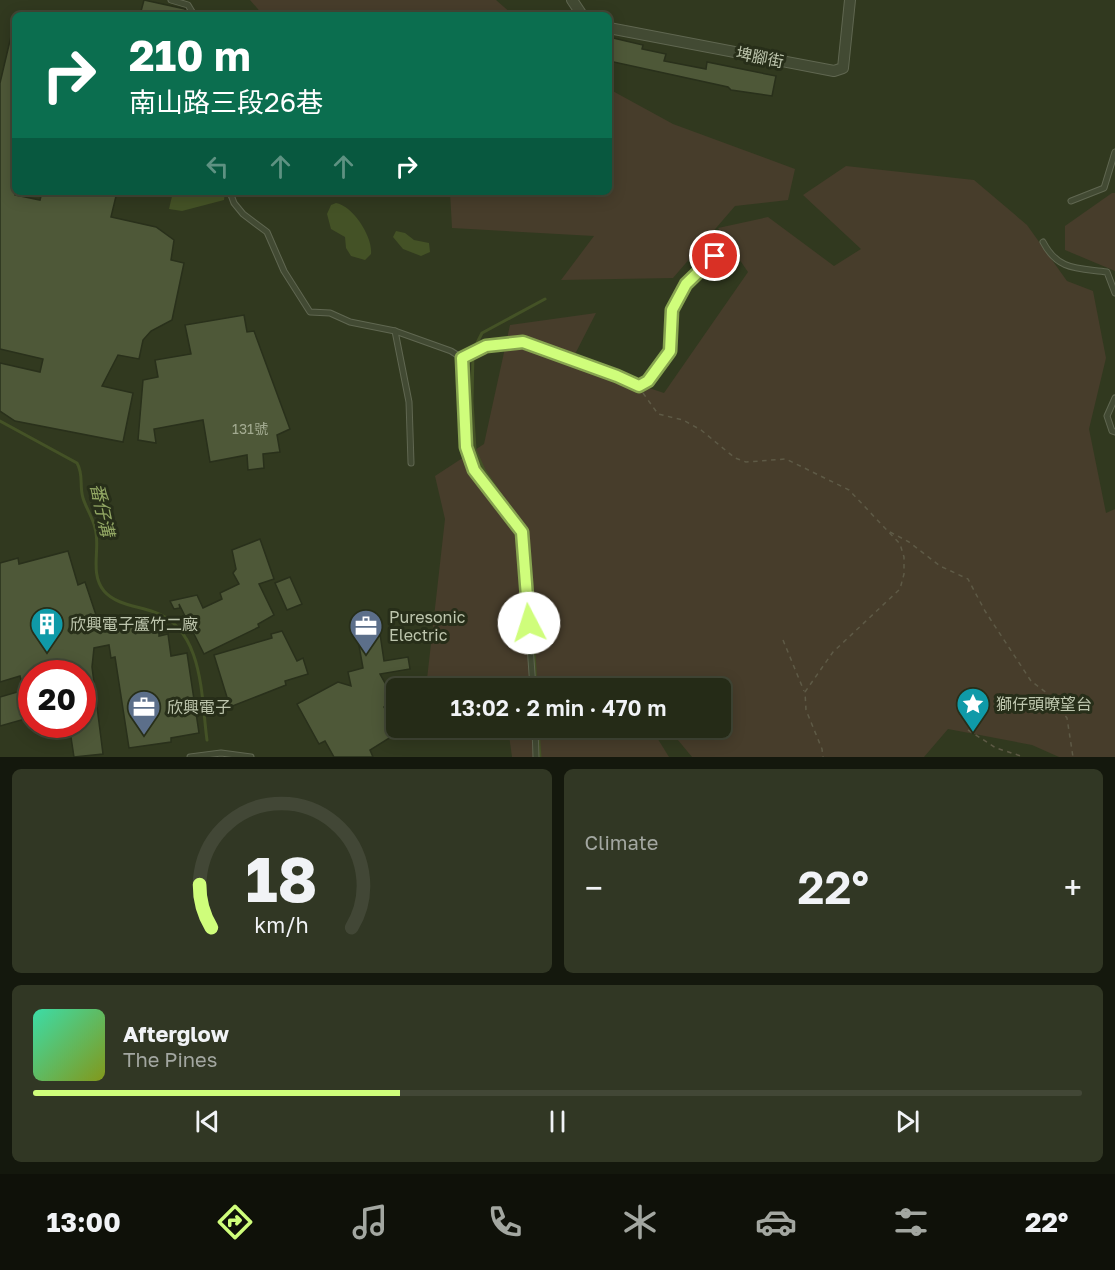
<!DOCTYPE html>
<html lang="en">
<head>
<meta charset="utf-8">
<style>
	:root { --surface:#252b17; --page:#313724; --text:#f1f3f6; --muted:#a3a7a1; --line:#424736; --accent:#cffd7b }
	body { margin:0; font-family:"Golos Text","Noto Sans TC",sans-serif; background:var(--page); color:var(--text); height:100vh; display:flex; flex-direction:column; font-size:22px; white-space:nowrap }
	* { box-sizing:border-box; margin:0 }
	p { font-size:20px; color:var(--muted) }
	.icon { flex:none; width:33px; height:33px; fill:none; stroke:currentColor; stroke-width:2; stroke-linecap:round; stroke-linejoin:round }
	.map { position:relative; height:757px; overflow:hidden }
	.side { display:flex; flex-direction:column; gap:12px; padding:12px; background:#14180d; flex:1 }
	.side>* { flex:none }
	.top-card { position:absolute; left:12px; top:12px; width:600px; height:183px; border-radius:9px; box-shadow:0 3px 15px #0003,0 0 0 2px var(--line); background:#0b6e4f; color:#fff; overflow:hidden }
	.speed { position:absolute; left:18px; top:660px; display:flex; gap:12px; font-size:30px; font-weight:700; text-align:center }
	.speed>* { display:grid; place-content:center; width:78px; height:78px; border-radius:50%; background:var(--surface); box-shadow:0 3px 15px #0003,0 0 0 2px var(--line); line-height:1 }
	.speed .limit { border:9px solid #d22; background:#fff; color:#111 }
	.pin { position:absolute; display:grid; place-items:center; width:51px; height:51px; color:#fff; margin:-26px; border:3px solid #fff; border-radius:50%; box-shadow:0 2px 6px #0007 }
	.me { position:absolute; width:66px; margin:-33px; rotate:355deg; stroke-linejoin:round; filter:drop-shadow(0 0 4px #0008) }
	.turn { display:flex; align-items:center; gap:21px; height:126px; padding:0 18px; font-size:27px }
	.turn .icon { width:78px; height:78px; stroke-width:2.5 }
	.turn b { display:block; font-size:42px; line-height:51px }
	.lanes { display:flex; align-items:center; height:57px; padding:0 18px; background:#0003; justify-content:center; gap:30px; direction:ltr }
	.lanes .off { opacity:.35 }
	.big { font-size:45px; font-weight:600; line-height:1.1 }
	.side .widget { flex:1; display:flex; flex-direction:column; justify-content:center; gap:9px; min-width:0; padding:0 21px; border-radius:9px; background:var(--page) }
	.side .dial { align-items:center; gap:0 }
	.dial svg { height:156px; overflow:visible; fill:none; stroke:var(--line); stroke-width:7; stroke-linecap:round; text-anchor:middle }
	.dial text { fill:var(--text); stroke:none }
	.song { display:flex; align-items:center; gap:18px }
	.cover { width:72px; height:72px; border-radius:9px; background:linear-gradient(135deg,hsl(160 70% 55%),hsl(70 70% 35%)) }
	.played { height:6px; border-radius:3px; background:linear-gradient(90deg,var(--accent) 35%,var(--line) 35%) }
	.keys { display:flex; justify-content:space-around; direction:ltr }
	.heat { display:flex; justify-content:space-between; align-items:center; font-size:33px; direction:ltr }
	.side .tiles { flex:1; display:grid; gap:12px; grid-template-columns:1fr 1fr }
	.widget:last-child { grid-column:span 2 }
	.trip { position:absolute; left:386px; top:678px; width:345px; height:60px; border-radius:9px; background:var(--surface); box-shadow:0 3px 15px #0003,0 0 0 2px var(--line); font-weight:600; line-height:60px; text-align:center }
	.tabs { display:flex; height:96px; justify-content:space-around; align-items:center; background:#0f1109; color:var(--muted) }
	.tabs .icon { width:42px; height:42px }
	.tabs .selected { color:var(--accent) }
	.tabs b { font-size:27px; color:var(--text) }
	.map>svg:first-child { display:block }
</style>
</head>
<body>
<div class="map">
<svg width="1115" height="757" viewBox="0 0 1115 757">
	<rect width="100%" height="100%" fill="#31391f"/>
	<g fill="#473d2b">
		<path d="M250,0H496L513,15H263Z"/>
		<path d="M609,89L673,124L795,169L788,200L735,206L673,278L561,280L594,236L452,228L450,192H609Z"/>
		<path d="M846,166L974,180L1027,225L1067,281L1093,291L1106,358L1089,429L1106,513L1115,509V757H1059L1032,745L948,729L924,757H692L668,728H720V688H636L633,686L426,688L445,519L435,476L484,444L510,325L596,313L571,362L664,393L748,272L718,228L768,217L834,266L861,249L803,195Z"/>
		<path d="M1112,193H1115V271L1065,250V226Z"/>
		<path d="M508,728H651L669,757H512Z"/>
	</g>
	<g fill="#445226">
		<path d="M173,192H225L224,200L182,211L169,209Z"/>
		<path d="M336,203C353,206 373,237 371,254L365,260L351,256L346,248L345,237L331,229L327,214L331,205Z"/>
		<path d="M396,231L405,233L414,240L429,243L430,252L421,256L403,249L393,237Z"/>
	</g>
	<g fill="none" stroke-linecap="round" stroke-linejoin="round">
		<g stroke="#445226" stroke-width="3">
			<path d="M0,421L77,463C84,475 79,485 83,498C86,508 93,518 95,528C101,547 89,573 104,591C116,605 138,606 154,612C204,629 201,697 207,740"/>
			<path d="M536,688L528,542L522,526L484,470L475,450L472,401L473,351L482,333L545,299"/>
			<path d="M538,728L540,757"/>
		</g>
	</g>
	<g fill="#4e5838" stroke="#29301b" stroke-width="1.5">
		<path d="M144,0L185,9L187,15H140Z"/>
		<path d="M12,32H15V195L40,200L42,192H117L111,217L156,227L174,240L171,260L184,263L172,320L151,331L143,340L139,359L118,355L102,386L133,393L123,442L15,421L0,411V363L40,372L43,359L0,349V83Z"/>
		<path d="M609,37L643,45L642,49L666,54L664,61L706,69L707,62L776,76L772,96L731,90L728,87L609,61Z"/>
		<path d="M244,315L247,332L254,331L290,429L277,435L280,452L263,454L264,468L248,470L247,455L210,462L203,420L154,429L156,443L138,440L143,380L158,377L155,360L191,354L185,325Z"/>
		<path d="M260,539L274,579L259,584L274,615L258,624L259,627L204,654L179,604L180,608L174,609L170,601L197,595L203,608L222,599L220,593L239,584L233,573L236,569L232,550Z"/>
		<path d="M68,551L78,585L85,582L99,624L127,620L128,628L151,624L152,632L159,631V636L168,634L171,656L187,653L199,733L171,738V742L129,748L115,657L111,658L109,645L94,648L92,667L103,754L74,757L69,724H82V670L71,674H32V717L0,726V697L24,690L20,676L0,682V563L18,558L19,564Z"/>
		<path d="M290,577L302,604L287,610L275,583Z"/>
		<path d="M378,620L384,661L408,657L410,669L380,674L395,701L384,707L399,732L370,750L373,757H334L325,741L319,744L297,704L338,682L351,686L348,672L363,668L356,629Z"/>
		<path d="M282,631L297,661L303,658L308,674L285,681L286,685L230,707L214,655L272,638L271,634Z"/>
	</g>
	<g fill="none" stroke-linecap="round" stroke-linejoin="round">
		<g stroke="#606751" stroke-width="7">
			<g id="service">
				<path d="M171,0L188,5L194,15"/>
				<path d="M230,192L234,203L243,214L267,232L284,271L310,312L330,313L350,322L395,331L451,351L462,358L465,437L471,465L522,532L533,688"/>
				<path d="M1071,201L1104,188L1115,152"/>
				<path d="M1043,242C1058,271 1078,268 1107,272L1115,293"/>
				<path d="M395,331L409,402L411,463"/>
				<path d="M462,358L486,346L523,342L617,376L639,386L648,381L670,351L672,310L686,283L715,256"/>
				<path d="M1115,398L1107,416L1112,431L1115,432"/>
				<path d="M535,728L536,757"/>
				<path d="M190,757L221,753L251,757"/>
			</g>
		</g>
		<g stroke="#606751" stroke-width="12">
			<g id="minor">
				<path d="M572,0L582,15"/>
				<path d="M609,28L834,71L843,68L850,0"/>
			</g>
		</g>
		<g stroke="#5e5a46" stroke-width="1.5" stroke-dasharray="4.5 4.5" stroke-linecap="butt">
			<path d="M643,393L658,414L683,420L701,430L735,458L746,462L786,459L849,490L900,544L904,557V574L900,589L833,652L805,692L806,710L822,749L823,757"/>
			<path d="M890,532L909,542L940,566L968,579L985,611L1031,681L1048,694L1067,718L1073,757"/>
			<path d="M783,640L804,691"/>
			<path d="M968,730L996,748L1024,757"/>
		</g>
		<use href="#service" stroke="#424a33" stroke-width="5"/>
		<use href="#minor" stroke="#424a33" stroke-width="10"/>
	</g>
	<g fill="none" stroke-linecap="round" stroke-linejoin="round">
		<g stroke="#87a450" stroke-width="15">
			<path id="route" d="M529,623L522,532L474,470L466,447L462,358L486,346L523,342L617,376L639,386L648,381L670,351L672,310L686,284L715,256"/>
		</g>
		<use href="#route" stroke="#cffd7b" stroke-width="10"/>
	</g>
	<defs>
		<g id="building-pin" transform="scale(1.725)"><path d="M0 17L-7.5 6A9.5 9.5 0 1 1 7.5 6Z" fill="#0f9aa8" stroke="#272e19"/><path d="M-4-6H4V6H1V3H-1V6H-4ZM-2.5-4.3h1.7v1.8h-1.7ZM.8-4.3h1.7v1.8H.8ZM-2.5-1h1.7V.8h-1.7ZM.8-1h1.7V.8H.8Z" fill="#fff"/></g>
		<g id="office-pin" transform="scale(1.725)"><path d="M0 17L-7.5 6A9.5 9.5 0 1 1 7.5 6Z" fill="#5c6f8a" stroke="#272e19"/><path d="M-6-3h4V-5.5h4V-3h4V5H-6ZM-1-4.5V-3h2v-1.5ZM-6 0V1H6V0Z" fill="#fff"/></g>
		<g id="sight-pin" transform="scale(1.725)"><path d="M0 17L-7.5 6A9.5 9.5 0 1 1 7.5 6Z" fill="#0f9aa8" stroke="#272e19"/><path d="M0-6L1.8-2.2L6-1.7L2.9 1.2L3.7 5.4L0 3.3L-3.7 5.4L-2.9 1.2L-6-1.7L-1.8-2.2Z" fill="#fff"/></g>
	</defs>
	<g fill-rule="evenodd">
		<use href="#building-pin" x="47" y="624"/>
		<use href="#office-pin" x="366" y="626"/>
		<use href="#sight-pin" x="973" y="704"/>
		<use href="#office-pin" x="144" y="707"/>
	</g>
	<g text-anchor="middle" stroke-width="6" stroke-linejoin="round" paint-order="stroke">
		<g font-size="14" fill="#a2aa90">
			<text x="250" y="434">131號</text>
		</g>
		<g font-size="16" fill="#bec6ae" stroke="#272e19">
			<text transform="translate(760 57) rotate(11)" y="6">埤腳街</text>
		</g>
		<g font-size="16" fill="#bec6ae" stroke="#272e19" text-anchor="start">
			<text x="389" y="623">Puresonic<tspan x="389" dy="18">Electric</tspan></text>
			<text x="70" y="630">欣興電子蘆竹二廠</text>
			<text x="996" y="710">獅仔頭暸望台</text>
			<text x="167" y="713">欣興電子</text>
		</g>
		<g font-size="18" font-style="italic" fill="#93a864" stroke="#272e19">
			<text transform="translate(102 510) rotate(78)" y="6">番仔溝</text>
		</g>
	</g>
</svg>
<div class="speed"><div class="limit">20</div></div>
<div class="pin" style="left:715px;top:256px;background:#d93025"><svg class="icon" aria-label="arrive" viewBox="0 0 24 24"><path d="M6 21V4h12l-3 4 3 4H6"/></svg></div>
<svg class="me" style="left:529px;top:623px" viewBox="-20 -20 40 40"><circle r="19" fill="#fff"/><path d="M0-13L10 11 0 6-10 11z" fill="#cffd7b"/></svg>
<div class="trip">13:02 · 2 min · 470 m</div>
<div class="top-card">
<div class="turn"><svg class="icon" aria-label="right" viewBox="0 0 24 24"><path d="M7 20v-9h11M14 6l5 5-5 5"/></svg><div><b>210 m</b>南山路三段26巷</div></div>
<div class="lanes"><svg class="icon off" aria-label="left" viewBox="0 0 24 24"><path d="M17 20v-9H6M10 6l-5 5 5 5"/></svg><svg class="icon off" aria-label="ahead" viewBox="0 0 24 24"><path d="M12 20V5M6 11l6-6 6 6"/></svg><svg class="icon off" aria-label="ahead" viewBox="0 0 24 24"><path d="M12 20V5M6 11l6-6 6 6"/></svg><svg class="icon" aria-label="right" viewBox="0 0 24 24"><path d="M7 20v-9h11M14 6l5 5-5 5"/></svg></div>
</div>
</div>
<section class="side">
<div class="tiles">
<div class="widget dial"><svg viewBox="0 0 100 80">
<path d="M14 69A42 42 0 1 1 86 69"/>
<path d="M14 69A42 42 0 0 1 8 47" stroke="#cffd7b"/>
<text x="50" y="56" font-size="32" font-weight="700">18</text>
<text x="50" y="72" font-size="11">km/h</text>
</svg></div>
<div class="widget"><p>Climate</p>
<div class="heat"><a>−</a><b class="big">22°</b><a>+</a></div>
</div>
<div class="widget">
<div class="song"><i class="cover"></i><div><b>Afterglow</b><p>The Pines</p></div></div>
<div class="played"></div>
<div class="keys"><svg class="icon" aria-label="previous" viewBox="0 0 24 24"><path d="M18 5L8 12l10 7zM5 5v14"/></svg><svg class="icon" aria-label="pause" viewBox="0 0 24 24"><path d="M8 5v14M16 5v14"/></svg><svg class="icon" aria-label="next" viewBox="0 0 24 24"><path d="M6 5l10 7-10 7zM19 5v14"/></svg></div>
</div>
</div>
</section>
<nav class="tabs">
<b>13:00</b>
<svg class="icon selected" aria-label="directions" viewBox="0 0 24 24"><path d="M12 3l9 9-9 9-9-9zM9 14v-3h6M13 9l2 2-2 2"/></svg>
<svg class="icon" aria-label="music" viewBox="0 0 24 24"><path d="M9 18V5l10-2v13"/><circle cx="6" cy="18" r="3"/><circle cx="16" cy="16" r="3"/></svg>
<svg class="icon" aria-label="phone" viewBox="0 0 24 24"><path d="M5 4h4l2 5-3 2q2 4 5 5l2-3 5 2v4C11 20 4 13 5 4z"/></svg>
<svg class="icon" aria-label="climate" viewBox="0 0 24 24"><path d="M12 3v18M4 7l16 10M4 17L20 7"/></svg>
<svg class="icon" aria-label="car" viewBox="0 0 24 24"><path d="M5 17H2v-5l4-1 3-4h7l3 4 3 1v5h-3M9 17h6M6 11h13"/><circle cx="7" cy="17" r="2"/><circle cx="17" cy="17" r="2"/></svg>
<svg class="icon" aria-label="filters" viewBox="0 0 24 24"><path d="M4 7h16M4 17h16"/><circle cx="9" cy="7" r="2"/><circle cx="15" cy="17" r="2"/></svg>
<b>22°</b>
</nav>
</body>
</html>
